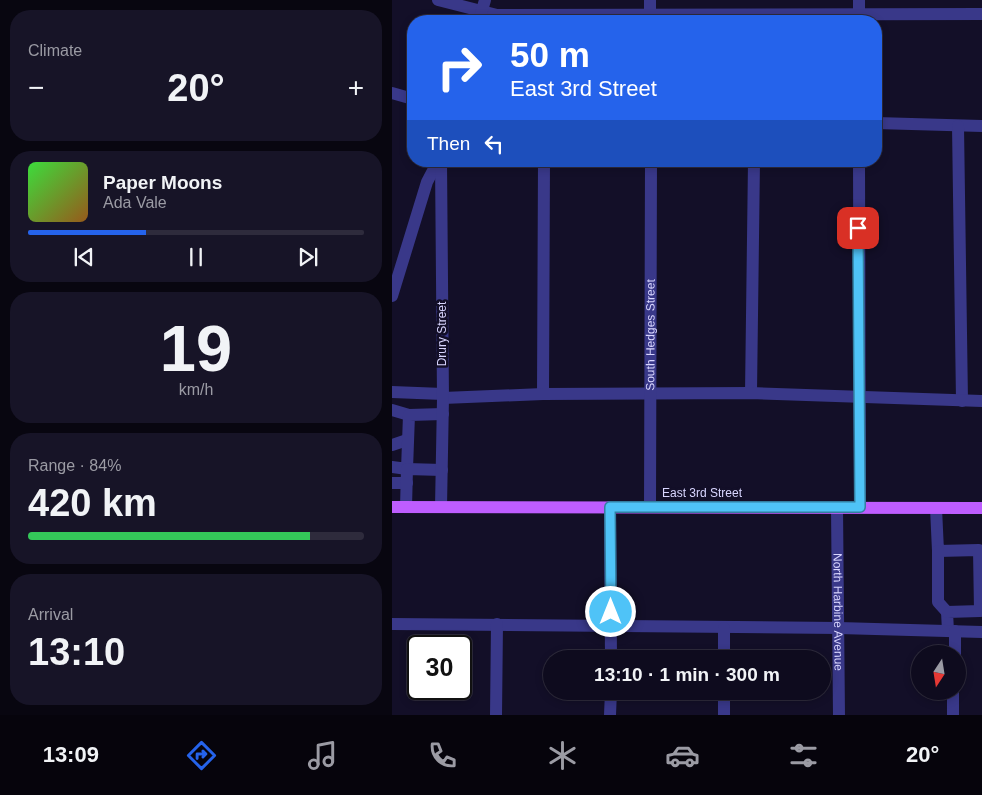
<!DOCTYPE html>
<html lang="en">
<head>
<meta charset="utf-8">
<style>
	:root { --surface:#0e0b1e; --page:#171427; --text:#f1f3f6; --muted:#9b9ba4; --line:#2e2b3c; --accent:#2563eb }
	body { margin:0; font-family:Helvetica,sans-serif; background:var(--page); color:var(--text); height:100vh; display:flex; flex-direction:column; font-size:19px; white-space:nowrap }
	* { box-sizing:border-box; margin:0 }
	p { font-size:16px; color:var(--muted) }
	.icon { flex:none; width:28px; height:28px; fill:none; stroke:currentColor; stroke-width:2; stroke-linecap:round; stroke-linejoin:round }
	.map { position:relative; flex:1; overflow:hidden }
	.side { display:flex; flex-direction:column; gap:10px; padding:10px; background:#080610; width:392px }
	.side>* { flex:none }
	.hud { position:absolute; left:15px; top:15px; width:475px; height:152px; border-radius:20px; box-shadow:0 2px 8px #0003,0 0 0 1px var(--line); background:#2563eb; color:#fff; overflow:hidden }
	.needle { width:32px; rotate:192deg }
	.fabs { position:absolute; left:519px; top:645px; display:grid; gap:10px }
	.fabs a { display:grid; place-items:center; width:55px; height:55px; border-radius:50%; background:var(--surface); box-shadow:0 2px 8px #0003,0 0 0 1px var(--line); font-size:25px }
	.speed { position:absolute; left:15px; top:635px; display:flex; gap:10px; font-size:25px; font-weight:700; text-align:center }
	.speed>* { display:grid; place-content:center; width:65px; height:65px; border-radius:50%; background:var(--surface); box-shadow:0 2px 8px #0003,0 0 0 1px var(--line); line-height:1 }
	.speed .limit { border:2px solid #111; border-radius:8px; background:#fff; color:#111 }
	.pin { position:absolute; display:grid; place-items:center; width:42px; height:42px; color:#fff; margin:-21px; border-radius:10px; box-shadow:0 2px 8px #0006 }
	.me { position:absolute; width:55px; margin:-28px; rotate:0deg; stroke-linejoin:round; filter:drop-shadow(0 0 4px #0008) }
	.turn { display:flex; align-items:center; gap:18px; height:105px; padding:0 20px; font-size:22px }
	.turn .icon { width:65px; height:65px; stroke-width:2.5 }
	.turn b { display:block; font-size:35px; line-height:42px }
	.then { display:flex; align-items:center; height:48px; padding:0 20px; background:#0003; gap:10px; font-size:19px }
	.big { font-size:38px; font-weight:700; line-height:1.1 }
	.side .widget { flex:1; display:flex; flex-direction:column; justify-content:center; gap:8px; min-width:0; padding:0 18px; border-radius:20px; background:var(--page) }
	.side .dial { align-items:center; gap:0 }
	.dial b { font-size:65px; line-height:1 }
	.song { display:flex; align-items:center; gap:15px }
	.cover { width:60px; height:60px; border-radius:8px; background:linear-gradient(135deg,hsl(120 70% 55%),hsl(30 70% 35%)) }
	.played { height:5px; border-radius:2px; background:linear-gradient(90deg,var(--accent) 35%,var(--line) 35%) }
	.keys { display:flex; justify-content:space-around; direction:ltr }
	.heat { display:flex; justify-content:space-between; align-items:center; font-size:28px; direction:ltr }
	.charge { height:8px; border-radius:4px; background:linear-gradient(90deg,#34c759 84%,var(--line) 0) }
	.trip { position:absolute; left:151px; top:650px; width:288px; height:50px; border-radius:25px; background:var(--surface); box-shadow:0 2px 8px #0003,0 0 0 1px var(--line); font-weight:700; line-height:50px; text-align:center }
	.tab-bar { display:flex; height:80px; justify-content:space-around; align-items:center; background:#06040c; color:var(--muted) }
	.tab-bar .icon { width:35px; height:35px }
	.tab-bar .selected { color:var(--accent) }
	.tab-bar b { font-size:22px; color:var(--text) }
	main { display:flex; flex:1; min-height:0 }
	.map>svg:first-child { display:block }
</style>
</head>
<body>
<main>
<section class="side">
<div class="widget"><p>Climate</p>
<div class="heat"><a>−</a><b class="big">20°</b><a>+</a></div>
</div>
<div class="widget">
<div class="song"><i class="cover"></i><div><b>Paper Moons</b><p>Ada Vale</p></div></div>
<div class="played"></div>
<div class="keys"><svg class="icon" aria-label="previous" viewBox="0 0 24 24"><path d="M18 5L8 12l10 7zM5 5v14"/></svg><svg class="icon" aria-label="pause" viewBox="0 0 24 24"><path d="M8 5v14M16 5v14"/></svg><svg class="icon" aria-label="next" viewBox="0 0 24 24"><path d="M6 5l10 7-10 7zM19 5v14"/></svg></div>
</div>
<div class="widget dial"><b>19</b><p>km/h</p></div>
<div class="widget"><p>Range · 84%</p><b class="big">420 km</b><div class="charge"></div></div>
<div class="widget"><p>Arrival</p><b class="big">13:10</b></div>
</section>
<div class="map">
<svg width="590" height="715" viewBox="0 0 590 715">
	<rect width="100%" height="100%" fill="#130f28"/>
	<g fill="none" stroke-linecap="round" stroke-linejoin="round">
		<g stroke="#393889" stroke-width="12">
			<path d="M46,0L105,15L590,14"/>
			<path d="M258,0V21"/>
			<path d="M467,0V21"/>
			<path d="M87,21L93,0"/>
			<path d="M0,93L21,99"/>
			<path d="M484,123L590,126"/>
			<path d="M566,126L570,401"/>
			<path d="M467,161L468,507"/>
			<path d="M0,296L35,182L46,161"/>
			<path d="M0,392L51,394"/>
			<path d="M359,393L362,161"/>
			<path d="M151,394L152,161"/>
			<path d="M51,398L151,394L359,393L590,401"/>
			<path d="M0,410L17,415"/>
			<path d="M0,445L15,440"/>
			<path d="M0,467L15,469L17,415L51,414"/>
			<path d="M0,483H15"/>
			<path d="M14,507L15,469L50,470"/>
			<path d="M49,507L51,398L49,161"/>
			<path d="M218,507L219,659"/>
			<path id="s1" d="M258,507L259,161"/>
			<path id="s2" d="M445,508L447,715"/>
			<path d="M544,508L546,551L587,550L588,611L555,612L556,631"/>
			<path d="M546,551V602L555,612"/>
			<path d="M0,624L447,628L590,632"/>
			<path d="M332,628V659"/>
			<path d="M563,654V631"/>
			<path d="M332,691V715"/>
			<path d="M104,715L105,624"/>
			<path d="M218,715L219,691"/>
			<path d="M561,715V691"/>
		</g>
		<path stroke="#be5dff" stroke-width="12" d="M0,507L590,508"/>
	</g>
	<g fill="none" stroke-linecap="round" stroke-linejoin="round">
		<g stroke="#337fa1" stroke-width="12">
			<path id="route" d="M219,612L218,507H468L466,228"/>
		</g>
		<use href="#route" stroke="#4fc3f7" stroke-width="9"/>
	</g>
	<g text-anchor="middle" stroke-width="5" stroke-linejoin="round" paint-order="stroke">
		<g font-size="12" fill="#d9d6ff" stroke="#130f28">
			<text transform="translate(50 334) rotate(-90)" y="4">Drury Street</text>
			<text dy="4" stroke="none"><textPath href="#s1" startOffset="172">South Hedges Street</textPath></text>
			<text x="310" y="497">East 3rd Street</text>
			<text dy="4" stroke="none"><textPath href="#s2" startOffset="104">North Harbine Avenue</textPath></text>
		</g>
	</g>
</svg>
<div class="fabs">
<a><svg class="needle" viewBox="-14 -14 28 28"><path d="M0-13l5 13h-10z" fill="#e53935"/><path d="M0 13l5-13h-10z" fill="#9b9ba4"/></svg></a>
</div>
<div class="speed"><div class="limit">30</div></div>
<div class="pin" style="left:466px;top:228px;background:#d93025"><svg class="icon" aria-label="arrive" viewBox="0 0 24 24"><path d="M6 21V4h12l-3 4 3 4H6"/></svg></div>
<svg class="me" style="left:219px;top:612px" viewBox="-20 -20 40 40"><circle r="17" fill="#4fc3f7" stroke="#fff" stroke-width="3"/><path d="M0-11L8 9 0 5-8 9z" fill="#fff"/></svg>
<div class="trip">13:10 · 1 min · 300 m</div>
<div class="hud">
<div class="turn"><svg class="icon" aria-label="right" viewBox="0 0 24 24"><path d="M7 20v-9h11M14 6l5 5-5 5"/></svg><div><b>50 m</b>East 3rd Street</div></div>
<div class="then">Then<svg class="icon" aria-label="left" viewBox="0 0 24 24"><path d="M17 20v-9H6M10 6l-5 5 5 5"/></svg></div>
</div>
</div>
</main>
<nav class="tab-bar">
<b>13:09</b>
<svg class="icon selected" aria-label="directions" viewBox="0 0 24 24"><path d="M12 3l9 9-9 9-9-9zM9 14v-3h6M13 9l2 2-2 2"/></svg>
<svg class="icon" aria-label="music" viewBox="0 0 24 24"><path d="M9 18V5l10-2v13"/><circle cx="6" cy="18" r="3"/><circle cx="16" cy="16" r="3"/></svg>
<svg class="icon" aria-label="phone" viewBox="0 0 24 24"><path d="M5 4h4l2 5-3 2q2 4 5 5l2-3 5 2v4C11 20 4 13 5 4z"/></svg>
<svg class="icon" aria-label="climate" viewBox="0 0 24 24"><path d="M12 3v18M4 7l16 10M4 17L20 7"/></svg>
<svg class="icon" aria-label="car" viewBox="0 0 24 24"><path d="M5 17H2v-5l4-1 3-4h7l3 4 3 1v5h-3M9 17h6M6 11h13"/><circle cx="7" cy="17" r="2"/><circle cx="17" cy="17" r="2"/></svg>
<svg class="icon" aria-label="filters" viewBox="0 0 24 24"><path d="M4 7h16M4 17h16"/><circle cx="9" cy="7" r="2"/><circle cx="15" cy="17" r="2"/></svg>
<b>20°</b>
</nav>
</body>
</html>
